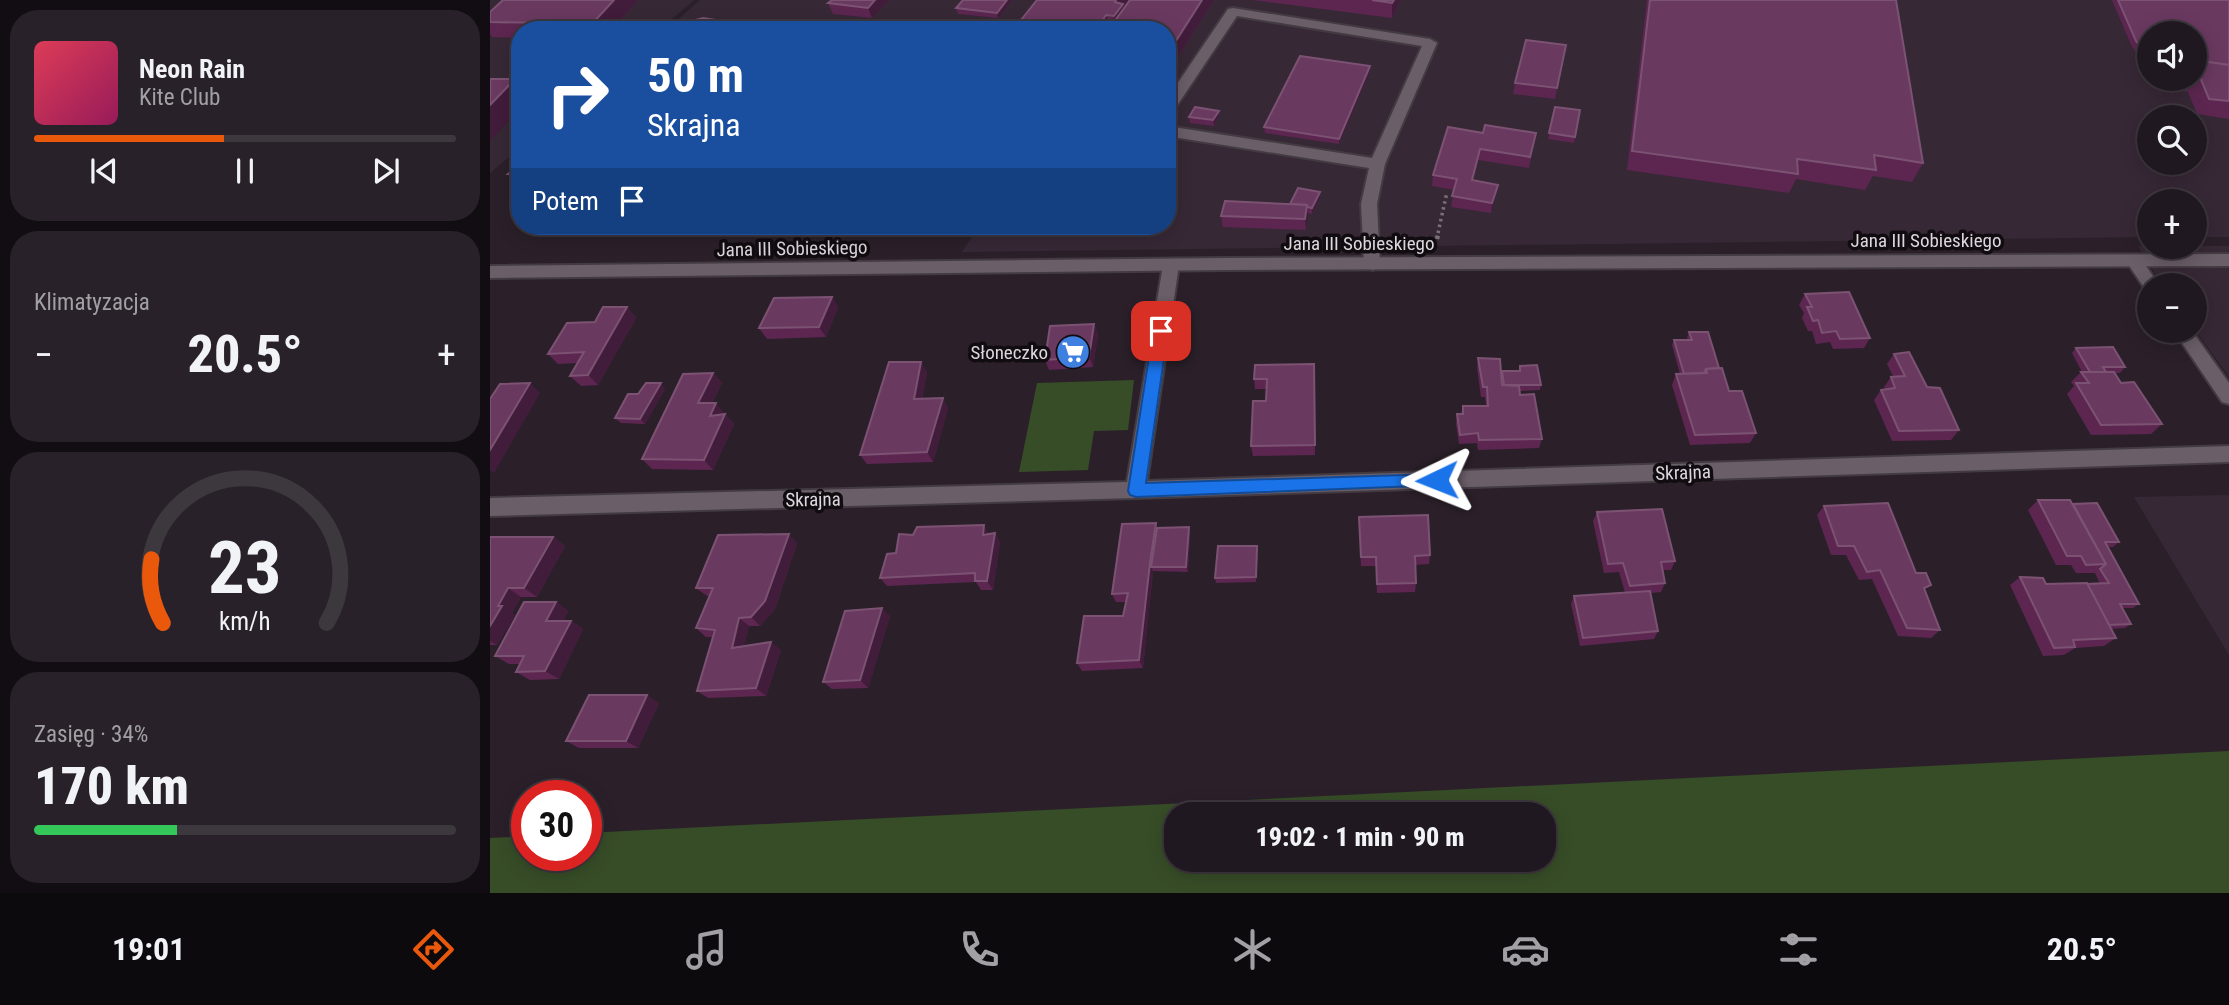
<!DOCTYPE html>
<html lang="pl">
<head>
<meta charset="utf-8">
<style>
	:root { --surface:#201820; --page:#282129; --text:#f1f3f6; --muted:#a2a0a5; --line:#3d373e; --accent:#ea580c }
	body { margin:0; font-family:"Roboto Condensed",sans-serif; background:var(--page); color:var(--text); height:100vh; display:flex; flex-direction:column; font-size:26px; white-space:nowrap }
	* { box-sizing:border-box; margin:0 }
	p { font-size:23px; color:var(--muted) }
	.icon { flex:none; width:38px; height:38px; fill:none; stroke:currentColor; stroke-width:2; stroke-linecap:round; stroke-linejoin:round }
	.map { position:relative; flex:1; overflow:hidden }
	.side { display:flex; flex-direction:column; gap:10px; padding:10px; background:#120d12; width:490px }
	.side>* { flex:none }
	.top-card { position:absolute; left:21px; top:21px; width:665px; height:214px; border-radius:28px; box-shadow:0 4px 18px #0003,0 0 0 2px var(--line); background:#1a4fa0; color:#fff; overflow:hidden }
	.controls { position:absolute; left:1647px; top:21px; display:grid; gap:14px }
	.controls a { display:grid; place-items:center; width:70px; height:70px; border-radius:50%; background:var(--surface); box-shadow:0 4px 18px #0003,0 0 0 2px var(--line); font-size:35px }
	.speed { position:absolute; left:21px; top:780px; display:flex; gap:14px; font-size:35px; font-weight:700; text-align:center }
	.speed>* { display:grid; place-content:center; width:91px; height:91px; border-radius:50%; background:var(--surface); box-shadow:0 4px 18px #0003,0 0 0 2px var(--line); line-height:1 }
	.speed .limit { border:10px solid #d22; background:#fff; color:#111 }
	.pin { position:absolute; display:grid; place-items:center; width:60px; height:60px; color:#fff; margin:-30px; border-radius:14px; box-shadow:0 4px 10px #0006 }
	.me { position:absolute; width:77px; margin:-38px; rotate:268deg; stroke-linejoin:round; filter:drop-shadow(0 0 5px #0008) }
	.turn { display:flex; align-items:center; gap:24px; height:147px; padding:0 21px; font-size:32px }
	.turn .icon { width:91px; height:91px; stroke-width:2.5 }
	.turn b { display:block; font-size:49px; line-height:60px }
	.then { display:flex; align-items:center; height:66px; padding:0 21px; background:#0003; gap:14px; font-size:26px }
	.big { font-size:52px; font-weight:800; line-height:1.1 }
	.side .card { flex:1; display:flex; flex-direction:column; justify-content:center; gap:10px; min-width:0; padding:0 24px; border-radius:28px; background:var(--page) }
	.side .dial { align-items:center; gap:0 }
	.dial svg { height:182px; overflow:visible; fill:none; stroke:var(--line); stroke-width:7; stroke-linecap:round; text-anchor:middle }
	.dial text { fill:var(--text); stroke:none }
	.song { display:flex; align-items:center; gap:21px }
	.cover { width:84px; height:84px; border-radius:10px; background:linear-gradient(135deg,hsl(350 70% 55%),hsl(330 70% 35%)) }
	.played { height:7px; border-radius:4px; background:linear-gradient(90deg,var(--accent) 45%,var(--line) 45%) }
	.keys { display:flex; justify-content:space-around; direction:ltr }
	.heat { display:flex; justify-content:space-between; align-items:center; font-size:38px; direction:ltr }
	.charge { height:10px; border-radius:5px; background:linear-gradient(90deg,#34c759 34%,var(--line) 0) }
	.trip { position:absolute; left:674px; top:802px; width:392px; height:70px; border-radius:28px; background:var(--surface); box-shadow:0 4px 18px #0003,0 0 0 2px var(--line); font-weight:800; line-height:70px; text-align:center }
	.menu { display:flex; height:112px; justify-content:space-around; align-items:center; background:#0d0a0d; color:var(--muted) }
	.menu .icon { width:49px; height:49px }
	.menu .active { color:var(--accent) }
	.menu b { font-size:32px; color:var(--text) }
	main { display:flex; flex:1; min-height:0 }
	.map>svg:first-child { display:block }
</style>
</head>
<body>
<main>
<section class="side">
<div class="card">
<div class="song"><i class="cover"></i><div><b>Neon Rain</b><p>Kite Club</p></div></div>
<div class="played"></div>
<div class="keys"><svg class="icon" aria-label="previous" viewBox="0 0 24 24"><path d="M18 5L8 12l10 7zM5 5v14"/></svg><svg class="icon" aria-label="pause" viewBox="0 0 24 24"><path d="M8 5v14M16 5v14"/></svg><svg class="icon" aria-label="next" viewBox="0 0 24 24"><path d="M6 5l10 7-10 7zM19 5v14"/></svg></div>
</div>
<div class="card"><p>Klimatyzacja</p>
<div class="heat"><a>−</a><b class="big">20.5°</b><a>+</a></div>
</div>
<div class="card dial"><svg viewBox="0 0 100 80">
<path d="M14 69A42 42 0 1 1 86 69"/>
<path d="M14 69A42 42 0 0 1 9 41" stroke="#ea580c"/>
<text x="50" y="56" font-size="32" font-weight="700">23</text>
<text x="50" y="72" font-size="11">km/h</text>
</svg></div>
<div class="card"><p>Zasięg · 34%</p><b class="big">170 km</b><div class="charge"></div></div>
</section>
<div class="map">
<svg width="1739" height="893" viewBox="0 0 1739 893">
	<rect width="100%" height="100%" fill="#2b202a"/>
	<g fill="#372836" fill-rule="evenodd">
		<path d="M0,0H204L169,30H30V148L0,173Z"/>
		<path d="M210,0H1739V237H1705L1704,201H1659V237L472,252L489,226H677V30H176ZM1659,33H1704V79H1659ZM1659,117H1704V163H1659Z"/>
		<path d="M1648,246H1739V377L1705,330L1704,285H1672Z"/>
		<path d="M1739,495V655L1644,497Z"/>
	</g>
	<g fill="#374d27" fill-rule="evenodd">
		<path d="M644,380L638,430L604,431L598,470L529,472L547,383Z"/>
		<path d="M1739,751V893H0V838L37,836V856H96V833ZM686,814H1054V859H686Z"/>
	</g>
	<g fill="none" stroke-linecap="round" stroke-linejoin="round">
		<g stroke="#433b42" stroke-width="4">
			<path id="service" d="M743,8L940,39L947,43L895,164L887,204L890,264L888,268L882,270L874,264L871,204L879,168L677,136V126L882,158L932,46L747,16L682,113L677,114V99L738,9Z"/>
		</g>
		<g stroke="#433b42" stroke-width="4">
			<g id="minor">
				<path d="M1644,255L1650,257L1669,285H1659V290L1655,289L1636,261Z"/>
				<path d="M681,259L689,265L657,481L1739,446V462L646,498L0,516V498L637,482L673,265Z"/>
				<path d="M1684,331H1702L1739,383V404L1732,402Z"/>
			</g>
		</g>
		<g stroke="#433b42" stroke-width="4">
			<path id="tertiary" d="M1739,254V266L736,270L0,278V266L736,258Z"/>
		</g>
		<path stroke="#7a7079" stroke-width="3.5" stroke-dasharray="2.5 3.5" stroke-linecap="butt" d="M948,233L957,192"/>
		<path stroke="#7a7079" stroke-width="4.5" stroke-dasharray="3.5 5" stroke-linecap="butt" d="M947,239L949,231"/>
		<use href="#service" fill="#6a5e69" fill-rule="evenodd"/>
		<use href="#minor" fill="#6a5e69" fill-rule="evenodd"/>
		<use href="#tertiary" fill="#6a5e69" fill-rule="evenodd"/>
	</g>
	<g fill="#5c2650">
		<path d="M148,0L121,30H30V38L2,37L0,34V12Z"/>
		<path d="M399,0L382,18L343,14L338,3Z"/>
		<path d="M522,0L508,18L468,14L466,8Z"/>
		<path d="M547,0H724L677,74L523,30Z"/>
		<path d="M762,0H911L902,18Z"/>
		<path d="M1157,0H1406L1433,163L1422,182L1383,176L1375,190L1306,179L1299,193L1137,170Z"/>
		<path d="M1622,0H1739V119L1707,114L1698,92L1681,89L1677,79H1704V33H1659V63L1653,62L1642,47Z"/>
		<path d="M1076,45L1065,99L1023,94L1025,83Z"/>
		<path d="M880,71L849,144L775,133L774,127Z"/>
		<path d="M1065,107L1090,110L1084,143L1058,139Z"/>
		<path d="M729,116L724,126L700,123L699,117Z"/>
		<path d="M993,133H1046L1039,168L988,160L983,180L1008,185L1006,195L1001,213L961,207L964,190L942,186L943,175Z"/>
		<path d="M30,165V180H23L18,174Z"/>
		<path d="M830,198L822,214L817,213L816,230L733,227L731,216Z"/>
		<path d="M1315,294L1380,338L1374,348L1343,349L1340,342L1326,344L1322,331H1318L1312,318L1314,313L1309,305Z"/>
		<path d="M342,297L348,307L336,337L277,339L269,328Z"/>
		<path d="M137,307L146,318L108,385L91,386L80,376L88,363L68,364L58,354L105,322Z"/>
		<path d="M604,324L608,334L603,367L559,370L555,360Z"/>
		<path d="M1199,332L1229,368L1239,391L1266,433L1260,443L1200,445L1182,385L1186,374H1190L1182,345L1184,340H1198L1197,338Z"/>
		<path d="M1586,348L1635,367L1630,373H1625L1631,383L1672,424L1661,434L1601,435L1577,394L1584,386L1581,382L1591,372H1592L1582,353Z"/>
		<path d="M1404,354L1437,387L1469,430L1461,440L1402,441L1384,400L1391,390L1395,389L1394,387L1401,377L1403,376L1397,364Z"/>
		<path d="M988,358L1011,375L1012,371H1029L1030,366L1051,385L1050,390L1030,391V395L1052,439L1049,448L988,450L987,443L969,444L966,424L967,414H971L973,406H996L995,397H991L987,368Z"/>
		<path d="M824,364L825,455L763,456L761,446L776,401L777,389H765L764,379Z"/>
		<path d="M437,372L432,399L458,408L443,462L377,464L370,455Z"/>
		<path d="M223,373L232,383L222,403L234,413L233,414H235L244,424L223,470L162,469L152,459Z"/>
		<path d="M175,389L155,424L131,423L125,418L148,394Z"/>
		<path d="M1548,500L1583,504L1629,542L1623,547H1618L1649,604L1643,608H1632L1641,624L1635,628L1621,629L1626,638L1614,646L1585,648L1574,655L1553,656L1520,585L1530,577L1556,584H1610L1605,573H1586L1581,565H1566L1538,510Z"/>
		<path d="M1334,506L1426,573L1435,591L1450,630L1441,638L1408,636L1382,579L1369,580L1356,555H1341L1327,515Z"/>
		<path d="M1107,512L1185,561L1181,570H1173L1175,583L1171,592L1160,593L1168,631L1164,639L1090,646L1081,604L1084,596L1135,593L1129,572L1114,573L1103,521Z"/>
		<path d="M666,523L667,528L700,532L698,572L663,571L653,668L592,671L587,663L633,616L636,602H626L622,594Z"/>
		<path d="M869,526L940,555L939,564L925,565L926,583L925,592L887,593L886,566H871Z"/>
		<path d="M505,533L510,542L503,590H491L486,582L397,586L390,578L406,553L423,535Z"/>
		<path d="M0,537H63L75,546L47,597H31L22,613L25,615L7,645H0Z"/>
		<path d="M307,543L285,609L270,626H259L254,646L291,650L276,696L218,698L207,691L223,637H216L206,628L219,596H217L206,588Z"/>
		<path d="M767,546L768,550L766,582L726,583L725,578Z"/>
		<path d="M66,602L78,611L73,621H81L93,629L69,679L40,680L26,672L30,664H19L5,656Z"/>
		<path d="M400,616L378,688L342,689L333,682Z"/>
		<path d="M169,703L148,748H89L76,741Z"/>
	</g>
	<g fill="#421c3b">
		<path d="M124,0H148L121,30H106L102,24Z"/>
		<path d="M385,0H399L382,18L378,8Z"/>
		<path d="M517,0H522L508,18L507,13Z"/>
		<path d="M626,0H638L639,6L627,30L624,16L625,2Z"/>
		<path d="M712,0H724L677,74V55Z"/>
		<path d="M904,0H911L902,18V3Z"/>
		<path d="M616,15L620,30H606Z"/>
		<path d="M880,66V71L849,144V139Z"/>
		<path d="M25,79L30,86V109L0,141V105Z"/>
		<path d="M729,111V116L724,126L723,120Z"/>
		<path d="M990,149L988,160L980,191L982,180Z"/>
		<path d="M1008,185L1006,195L1001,213L1002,203Z"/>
		<path d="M830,192V198L822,214V208Z"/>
		<path d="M817,205L818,215L816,230L815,219Z"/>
		<path d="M342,297L348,307L336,337L329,327Z"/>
		<path d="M137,307L146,318L108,385L98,375Z"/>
		<path d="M604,324L608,334L603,367L599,357Z"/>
		<path d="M431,362L437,372L430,409L424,399Z"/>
		<path d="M223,373L232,383L217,413L208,403Z"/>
		<path d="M40,383L50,393L4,473L0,470V450Z"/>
		<path d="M171,383L175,389L155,424L150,419Z"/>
		<path d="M453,398L458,408L443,462L437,452Z"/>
		<path d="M226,403L234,413L229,426L220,416Z"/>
		<path d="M235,414L244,424L223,470L214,460Z"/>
		<path d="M666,523L669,533L661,567L663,571L653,668L649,660L660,563Z"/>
		<path d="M494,525L499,534L493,535Z"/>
		<path d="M699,527L700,532L698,572L696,567Z"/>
		<path d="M505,533L510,542L503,590L497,581Z"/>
		<path d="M299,534L307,543L285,609L270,626L261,617Z"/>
		<path d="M63,537L75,546L47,597L34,588Z"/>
		<path d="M767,546L768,550L766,582V577Z"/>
		<path d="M18,588L31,597L22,613L25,615L7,645L0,641V626L8,606Z"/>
		<path d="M66,602L78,611L69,629L56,621Z"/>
		<path d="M392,608L400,616L378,688L370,680Z"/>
		<path d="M249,618L259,626L252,656L242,648Z"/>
		<path d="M81,621L93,629L69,679L55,671Z"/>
		<path d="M281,642L291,650L276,696L266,688Z"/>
		<path d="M157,695L169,703L148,748L136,741Z"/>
	</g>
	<g fill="#6a3960" stroke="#7c5273" stroke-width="2">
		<path d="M13,0H124L102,24L0,22V12Z"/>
		<path d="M342,0H385L378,8L338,3Z"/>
		<path d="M473,0H517L507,13L466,8Z"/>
		<path d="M547,0H626L625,2L633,4L624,16L616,15L606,30H523Z"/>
		<path d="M640,0H712L677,55V30H618Z"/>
		<path d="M882,0H904L902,3Z"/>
		<path d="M1160,0H1406L1433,163L1384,155L1386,170L1307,159L1308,174L1142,151Z"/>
		<path d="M1628,0H1739V65L1704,60V33H1659V57L1657,56L1646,41Z"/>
		<path d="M213,18L238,22L243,28V30H179L183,26Z"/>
		<path d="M1036,40L1076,45L1067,88L1025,83Z"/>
		<path d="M810,56L880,66L849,139L774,127Z"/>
		<path d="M1704,60L1739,65V101L1719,99L1710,77L1704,76Z"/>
		<path d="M0,79H25L0,105Z"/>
		<path d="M705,107L729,111L723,120L699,117Z"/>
		<path d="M1065,107L1090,110L1085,137L1059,133Z"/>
		<path d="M995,125L1046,133L1040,157L990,149L982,180L1008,185L1002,203L962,196L967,179L943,175L958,127L993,133Z"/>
		<path d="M30,165V175L18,174Z"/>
		<path d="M808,188L830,192L822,208L817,207V205L800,204Z"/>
		<path d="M735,201L817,205L815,219L731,216Z"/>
		<path d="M1359,292L1380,338L1350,339L1346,331L1332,333L1328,320L1323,321L1317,307H1322L1315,294Z"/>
		<path d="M342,297L329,327L269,328L284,298Z"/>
		<path d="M113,307H137L98,375L80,376L94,352L58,354L77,323L105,322Z"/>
		<path d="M604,324L599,357L555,360L560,326Z"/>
		<path d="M1199,332H1218L1229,368L1216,369L1214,373L1194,374L1184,340H1202Z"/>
		<path d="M1623,347L1635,367H1613L1616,372H1600L1586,348Z"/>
		<path d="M1419,352L1437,387L1450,388L1469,430L1409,431L1391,390L1405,388L1401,377L1415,376L1404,354Z"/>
		<path d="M988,358L1010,359L1012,385L1029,386L1030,395L1044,394L1052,439L989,440L988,433L970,435L967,414H973V406H998L997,387H993Z"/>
		<path d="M399,362H431L424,399L453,398L437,452L370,455Z"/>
		<path d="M824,364L825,445L761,446L763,401H776L777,379H764L765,365Z"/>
		<path d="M1047,365L1051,385H1014L1012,371H1030V366Z"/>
		<path d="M1232,368L1239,391H1252L1266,433L1205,435L1186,374L1217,373L1216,369Z"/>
		<path d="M1591,372H1624L1631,383L1644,382L1672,424L1611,425L1586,383H1599Z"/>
		<path d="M223,373L208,403H226L220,416L235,414L214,460L152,459L193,374Z"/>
		<path d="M40,383L0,450V399L10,384Z"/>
		<path d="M156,383H171L150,419L125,418L138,394H148Z"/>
		<path d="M1548,500H1580L1616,564L1596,565L1591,556H1577Z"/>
		<path d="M1398,503L1426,573H1436L1441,585L1434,588L1450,630L1417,628L1390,570L1377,572L1364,546H1348L1334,506Z"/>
		<path d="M1607,503L1629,542H1615L1649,604H1630L1641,624L1619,625L1597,584L1619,583L1610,569L1616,564L1583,504Z"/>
		<path d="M1172,509L1185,561L1171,562L1175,583L1140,586L1133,563L1118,564L1107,512Z"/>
		<path d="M938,515L940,555L925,556L926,583L887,584L886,557H871L869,517Z"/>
		<path d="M666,523L660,563L649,660L587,663L594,616H633L638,593L622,594L632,524Z"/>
		<path d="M494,525L493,535L505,533L497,581H485V573L390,578L397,554L406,553L409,534L423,535L427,527Z"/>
		<path d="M699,527L696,567H661L667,528Z"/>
		<path d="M299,534L275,601L261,617L249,618L242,648L281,642L266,688L207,691L225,630L206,628L223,588H206L228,535Z"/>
		<path d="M0,537H63L34,588H18L8,606H12L0,626Z"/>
		<path d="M728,546H767L766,577L725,578Z"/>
		<path d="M1530,577L1553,578L1556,584L1597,583L1626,638L1583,640L1585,647L1564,648Z"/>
		<path d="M1160,591L1168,631L1093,638L1084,596Z"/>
		<path d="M34,602H66L56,621H81L55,671L26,672L34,656H5Z"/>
		<path d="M392,608L370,680L333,682L355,611Z"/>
		<path d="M99,695H157L136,741H76Z"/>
	</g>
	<path fill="#1a73e8" stroke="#114b97" stroke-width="2" d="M671,326L678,331L656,483L947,474L953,476L955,480L953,485L646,497L640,495L638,491L663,331Z"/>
	<defs>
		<g id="supermarket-disc" transform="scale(1.75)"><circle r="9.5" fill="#3f7fe0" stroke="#100c10"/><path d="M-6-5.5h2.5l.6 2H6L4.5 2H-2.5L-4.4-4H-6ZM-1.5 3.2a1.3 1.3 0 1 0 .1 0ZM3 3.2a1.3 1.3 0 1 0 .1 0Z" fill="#fff"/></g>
	</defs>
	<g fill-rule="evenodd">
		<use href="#supermarket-disc" x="583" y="352"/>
	</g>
	<g text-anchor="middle" stroke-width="7" stroke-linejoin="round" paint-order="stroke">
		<g font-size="19" fill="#ddd6dc" stroke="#100c10">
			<text x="1436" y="247">Jana III Sobieskiego</text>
			<text x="869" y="250">Jana III Sobieskiego</text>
			<text transform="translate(302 248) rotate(-1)" y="7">Jana III Sobieskiego</text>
			<text transform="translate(1193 472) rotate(-2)" y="7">Skrajna</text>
			<text transform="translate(323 499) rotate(-1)" y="7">Skrajna</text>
		</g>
		<g font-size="19" fill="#ddd6dc" stroke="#100c10" text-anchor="end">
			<text x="558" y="359">Słoneczko</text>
		</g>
	</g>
</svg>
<div class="controls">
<a><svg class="icon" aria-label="sound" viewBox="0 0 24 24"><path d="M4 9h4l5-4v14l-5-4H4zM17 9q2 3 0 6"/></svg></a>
<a><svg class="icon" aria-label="search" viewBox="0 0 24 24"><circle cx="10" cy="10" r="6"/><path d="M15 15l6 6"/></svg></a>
<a>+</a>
<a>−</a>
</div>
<div class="speed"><div class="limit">30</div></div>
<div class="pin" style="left:671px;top:331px;background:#d93025"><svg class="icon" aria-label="arrive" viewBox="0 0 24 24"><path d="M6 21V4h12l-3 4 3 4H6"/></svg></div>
<svg class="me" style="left:947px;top:480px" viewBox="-20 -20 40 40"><path d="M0-17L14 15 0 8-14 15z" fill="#1a73e8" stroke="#fff" stroke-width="4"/></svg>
<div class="trip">19:02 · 1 min · 90 m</div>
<div class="top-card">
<div class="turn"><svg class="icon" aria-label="right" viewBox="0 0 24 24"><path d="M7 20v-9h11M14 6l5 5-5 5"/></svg><div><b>50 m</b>Skrajna</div></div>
<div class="then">Potem<svg class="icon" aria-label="arrive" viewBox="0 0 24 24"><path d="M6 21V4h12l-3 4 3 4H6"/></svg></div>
</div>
</div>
</main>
<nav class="menu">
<b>19:01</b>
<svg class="icon active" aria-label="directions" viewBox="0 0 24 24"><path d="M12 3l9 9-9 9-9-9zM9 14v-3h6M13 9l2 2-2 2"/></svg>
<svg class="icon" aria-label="music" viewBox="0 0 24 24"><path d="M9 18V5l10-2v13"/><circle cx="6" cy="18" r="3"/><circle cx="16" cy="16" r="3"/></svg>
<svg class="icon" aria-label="phone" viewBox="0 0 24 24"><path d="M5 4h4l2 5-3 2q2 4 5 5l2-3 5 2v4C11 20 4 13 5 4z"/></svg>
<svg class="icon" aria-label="climate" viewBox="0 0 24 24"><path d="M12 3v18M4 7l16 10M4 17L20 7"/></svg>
<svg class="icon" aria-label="car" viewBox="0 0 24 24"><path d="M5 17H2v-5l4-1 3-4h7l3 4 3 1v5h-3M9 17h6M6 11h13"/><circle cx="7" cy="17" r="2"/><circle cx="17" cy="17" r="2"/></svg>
<svg class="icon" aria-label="filters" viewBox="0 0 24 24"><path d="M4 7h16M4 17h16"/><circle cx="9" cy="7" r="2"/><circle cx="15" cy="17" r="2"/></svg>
<b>20.5°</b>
</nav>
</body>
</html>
